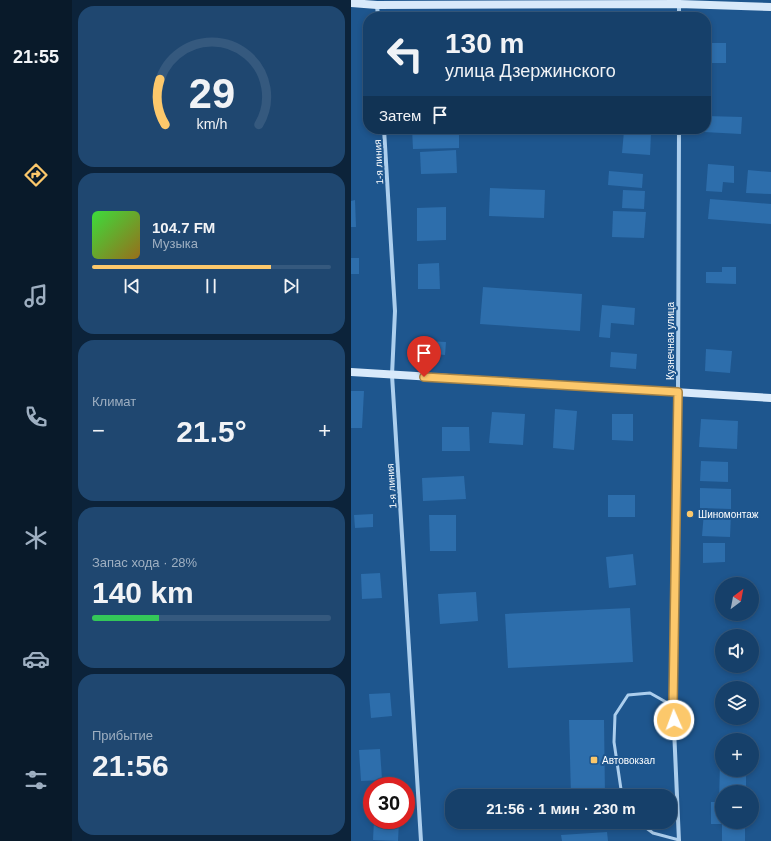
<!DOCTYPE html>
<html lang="ru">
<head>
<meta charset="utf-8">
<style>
	:root { --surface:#16406a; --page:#1f4770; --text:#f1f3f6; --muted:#9eafc1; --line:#35597e; --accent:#fcc86b }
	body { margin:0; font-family:Arial,sans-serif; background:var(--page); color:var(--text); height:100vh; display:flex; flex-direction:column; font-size:15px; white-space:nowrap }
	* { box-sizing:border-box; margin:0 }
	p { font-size:13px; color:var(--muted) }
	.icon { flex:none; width:22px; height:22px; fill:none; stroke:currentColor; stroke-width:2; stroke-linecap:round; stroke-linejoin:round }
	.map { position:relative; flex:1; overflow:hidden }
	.side { display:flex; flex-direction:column; gap:6px; padding:6px; background:#0c233a; width:279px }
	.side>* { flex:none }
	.banner { position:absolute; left:12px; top:12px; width:348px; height:122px; border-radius:16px; box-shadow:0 2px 6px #0003,0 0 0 1px var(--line); background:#16406a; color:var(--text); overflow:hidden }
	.needle { width:26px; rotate:32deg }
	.buttons { position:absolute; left:364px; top:577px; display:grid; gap:8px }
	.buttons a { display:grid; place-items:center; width:44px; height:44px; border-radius:50%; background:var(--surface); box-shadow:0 2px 6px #0003,0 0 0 1px var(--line); font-size:20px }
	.speed { position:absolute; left:12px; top:777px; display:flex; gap:8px; font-size:20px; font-weight:700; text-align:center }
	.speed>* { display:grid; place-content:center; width:52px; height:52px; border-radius:50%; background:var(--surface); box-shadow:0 2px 6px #0003,0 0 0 1px var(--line); line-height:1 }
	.speed .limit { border:6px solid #d22; background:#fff; color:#111 }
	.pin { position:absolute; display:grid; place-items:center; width:34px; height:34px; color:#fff; margin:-41px -17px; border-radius:50% 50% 50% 0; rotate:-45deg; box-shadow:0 0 4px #0007 }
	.pin .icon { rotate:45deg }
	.me { position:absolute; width:44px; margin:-22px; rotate:358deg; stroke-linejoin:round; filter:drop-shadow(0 0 3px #0008) }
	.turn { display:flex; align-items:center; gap:14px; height:84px; padding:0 16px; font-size:18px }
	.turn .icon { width:52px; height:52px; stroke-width:2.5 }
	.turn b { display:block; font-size:28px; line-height:34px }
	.then { display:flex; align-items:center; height:38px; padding:0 16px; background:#0003; gap:8px; font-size:15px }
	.big { font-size:30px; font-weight:700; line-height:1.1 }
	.side .widget { flex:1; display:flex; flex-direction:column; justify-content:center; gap:6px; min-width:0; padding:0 14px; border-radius:16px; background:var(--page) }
	.side .dial { align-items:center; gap:0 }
	.dial svg { height:104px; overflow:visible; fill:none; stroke:var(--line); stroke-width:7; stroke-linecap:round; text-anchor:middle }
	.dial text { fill:var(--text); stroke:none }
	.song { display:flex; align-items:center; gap:12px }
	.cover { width:48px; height:48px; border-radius:6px; background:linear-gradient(135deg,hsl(120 70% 55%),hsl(40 70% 35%)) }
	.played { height:4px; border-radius:2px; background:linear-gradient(90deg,var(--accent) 75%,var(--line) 75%) }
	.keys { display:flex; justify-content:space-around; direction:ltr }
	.heat { display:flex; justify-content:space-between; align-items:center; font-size:22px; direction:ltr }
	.charge { height:6px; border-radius:3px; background:linear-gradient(90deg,#34c759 28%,var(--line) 0) }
	.trip { position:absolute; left:94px; top:789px; width:232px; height:40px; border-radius:16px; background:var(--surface); box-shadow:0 2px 6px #0003,0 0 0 1px var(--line); font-weight:700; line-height:40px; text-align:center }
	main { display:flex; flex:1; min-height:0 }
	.tab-bar { display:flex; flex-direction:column; width:72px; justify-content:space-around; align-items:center; background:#091a2a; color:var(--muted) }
	.tab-bar .icon { width:28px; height:28px }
	.tab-bar .active { color:var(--accent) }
	.tab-bar b { font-size:18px; color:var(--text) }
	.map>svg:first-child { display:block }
</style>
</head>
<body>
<main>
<nav class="tab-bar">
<b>21:55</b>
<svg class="icon active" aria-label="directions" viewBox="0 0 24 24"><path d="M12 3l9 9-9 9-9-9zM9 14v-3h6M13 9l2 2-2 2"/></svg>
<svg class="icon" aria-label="music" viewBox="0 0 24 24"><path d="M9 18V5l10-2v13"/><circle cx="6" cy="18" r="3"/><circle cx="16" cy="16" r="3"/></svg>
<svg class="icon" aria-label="phone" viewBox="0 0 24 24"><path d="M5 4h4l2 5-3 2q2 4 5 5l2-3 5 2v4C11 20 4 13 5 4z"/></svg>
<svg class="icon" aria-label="climate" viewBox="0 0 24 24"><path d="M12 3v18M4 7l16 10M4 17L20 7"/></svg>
<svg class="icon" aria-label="car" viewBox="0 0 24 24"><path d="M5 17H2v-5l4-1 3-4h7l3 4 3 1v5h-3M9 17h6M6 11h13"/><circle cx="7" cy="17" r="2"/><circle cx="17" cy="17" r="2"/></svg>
<svg class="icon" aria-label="filters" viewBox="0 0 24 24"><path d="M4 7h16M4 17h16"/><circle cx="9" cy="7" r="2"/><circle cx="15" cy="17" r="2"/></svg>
</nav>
<section class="side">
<div class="widget dial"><svg viewBox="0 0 100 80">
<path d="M14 69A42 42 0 1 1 86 69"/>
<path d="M14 69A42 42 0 0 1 10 34" stroke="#fcc86b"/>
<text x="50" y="56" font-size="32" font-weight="700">29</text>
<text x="50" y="72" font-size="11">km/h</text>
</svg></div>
<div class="widget">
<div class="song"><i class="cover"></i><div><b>104.7 FM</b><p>Музыка</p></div></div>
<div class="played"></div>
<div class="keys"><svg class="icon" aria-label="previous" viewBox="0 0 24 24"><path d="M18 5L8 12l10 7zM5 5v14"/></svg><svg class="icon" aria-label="pause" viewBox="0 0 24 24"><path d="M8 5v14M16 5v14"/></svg><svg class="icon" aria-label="next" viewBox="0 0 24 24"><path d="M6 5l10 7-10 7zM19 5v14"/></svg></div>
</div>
<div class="widget"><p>Климат</p>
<div class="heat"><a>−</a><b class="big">21.5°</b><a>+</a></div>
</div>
<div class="widget"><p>Запас хода · 28%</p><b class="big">140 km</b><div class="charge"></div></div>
<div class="widget"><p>Прибытие</p><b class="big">21:56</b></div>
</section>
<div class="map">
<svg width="420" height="841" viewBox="0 0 420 841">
	<rect width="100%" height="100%" fill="#1e568e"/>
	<g fill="#2d6eac">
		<rect x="358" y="43" width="17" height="20"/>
		<path d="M355,116L391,117L390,134L353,132V129H355Z"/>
		<path d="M61,129H108V148L62,149Z"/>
		<path d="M273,131L300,133L299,155L271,153Z"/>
		<path d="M105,150L106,173L70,174L69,152Z"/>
		<path d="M357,164L383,166V183L372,182L371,192L355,191Z"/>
		<path d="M397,170L420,172V194L395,193Z"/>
		<path d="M258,171L292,174L291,188L257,185Z"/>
		<path d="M139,188L194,190L193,218L138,216Z"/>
		<path d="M272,190L294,191L293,209L271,208Z"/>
		<path d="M359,199L420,204V224L357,219Z"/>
		<path d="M4,200L5,227H0V201Z"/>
		<path d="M95,207V240L66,241V208Z"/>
		<path d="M262,211L295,212L293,238L261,237Z"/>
		<rect x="0" y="258" width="8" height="16"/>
		<path d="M88,263L89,289H67V264Z"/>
		<path d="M371,267H385V284L355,283V272H371Z"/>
		<path d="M132,287L231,294L229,331L129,324Z"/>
		<path d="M251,305L284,308L283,325L260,323L259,338L248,337Z"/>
		<path d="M74,341L95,342L94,355L73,353Z"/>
		<path d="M355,349L381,351L379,373L354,371Z"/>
		<path d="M260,352L286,354L285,369L259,367Z"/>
		<path d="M0,391H13L11,428H0Z"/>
		<path d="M204,409L226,411L223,450L202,448Z"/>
		<path d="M141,412L174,414L172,445L138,443Z"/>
		<path d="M261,414H282V441L261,440Z"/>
		<path d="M350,419L387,421L386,449L348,447Z"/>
		<path d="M91,427H118L119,451H91Z"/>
		<path d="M350,461L377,462V482L349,481Z"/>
		<path d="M113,476L115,499L72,501L71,478Z"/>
		<path d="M349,488L380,489V509L349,508Z"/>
		<rect x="257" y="495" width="27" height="22"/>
		<path d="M353,512L380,513L379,537L351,536Z"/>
		<path d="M22,514V527L4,528L3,515Z"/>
		<path d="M78,515H105V551H79Z"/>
		<path d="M352,543H374V562L352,563Z"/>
		<path d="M282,554L285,585L258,588L255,557Z"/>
		<path d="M29,573L31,598L11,599L10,574Z"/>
		<path d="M125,592L127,621L89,624L87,594Z"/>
		<path d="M279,608L282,662L157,668L154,614Z"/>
		<path d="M39,693L41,716L20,718L18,694Z"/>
		<path d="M218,720H253L254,796H220Z"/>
		<path d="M29,749L31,780L10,781L8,750Z"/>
		<path d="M369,763H371V770H388V775H395V792H371V822H394V841H371V824H360V802H368Z"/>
		<path d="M23,820L48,821L47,841L22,840Z"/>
		<path d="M256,832L257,841H211L210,835Z"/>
	</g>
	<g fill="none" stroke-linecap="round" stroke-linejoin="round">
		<g stroke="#acceed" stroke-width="3">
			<path d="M271,796L263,742L264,715L277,695L299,693L322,706"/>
			<path d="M287,822L302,833L328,840"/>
		</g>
		<g stroke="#acceed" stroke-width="4">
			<path d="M26,5L27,17"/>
			<path d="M328,17V0"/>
			<path d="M33,129L44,311L41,375L70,841"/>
			<path d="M328,129L327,392L322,706L328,841"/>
		</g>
		<g stroke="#d8e9fa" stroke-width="8">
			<path d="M0,3L26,5L328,4L420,7"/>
			<path d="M0,372L420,398"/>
		</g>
	</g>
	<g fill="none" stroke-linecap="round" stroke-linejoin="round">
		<g stroke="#a48246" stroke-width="10">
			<path id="route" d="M73,377L327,392L322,706L323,720"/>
		</g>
		<use href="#route" stroke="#fcc86b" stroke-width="7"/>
	</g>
	<g fill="#fcc86b" stroke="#1e568e" stroke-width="1.5">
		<circle cx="339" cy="514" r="4"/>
		<rect x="239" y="756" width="8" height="8" rx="2"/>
	</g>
	<g text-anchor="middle" stroke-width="4" stroke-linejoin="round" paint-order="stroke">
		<g font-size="10" fill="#fff" stroke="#1e568e">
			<text transform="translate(27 162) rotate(-93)" y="4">1-я линия</text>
			<text transform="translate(319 341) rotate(-90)" y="4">Кузнечная улица</text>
			<text transform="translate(40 486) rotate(-94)" y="4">1-я линия</text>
		</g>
		<g font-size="10" fill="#fff" stroke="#1e568e" text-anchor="start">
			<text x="347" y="518">Шиномонтаж</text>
			<text x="251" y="764">Автовокзал</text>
		</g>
	</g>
</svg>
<div class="buttons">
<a><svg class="needle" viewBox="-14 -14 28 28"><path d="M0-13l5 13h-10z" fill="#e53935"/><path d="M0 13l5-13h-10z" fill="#9eafc1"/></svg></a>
<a><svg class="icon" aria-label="sound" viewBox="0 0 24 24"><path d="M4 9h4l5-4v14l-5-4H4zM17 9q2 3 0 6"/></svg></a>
<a><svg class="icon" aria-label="layers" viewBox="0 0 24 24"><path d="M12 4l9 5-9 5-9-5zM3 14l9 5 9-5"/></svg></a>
<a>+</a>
<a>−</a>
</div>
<div class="speed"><div class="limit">30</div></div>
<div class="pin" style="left:73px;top:377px;background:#d93025"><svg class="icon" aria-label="arrive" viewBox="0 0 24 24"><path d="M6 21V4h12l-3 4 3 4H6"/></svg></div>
<svg class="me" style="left:323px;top:720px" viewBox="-20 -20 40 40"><circle r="17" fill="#fcc86b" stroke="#fff" stroke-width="3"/><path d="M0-11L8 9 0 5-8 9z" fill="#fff"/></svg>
<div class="trip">21:56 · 1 мин · 230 m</div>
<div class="banner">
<div class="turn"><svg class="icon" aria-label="left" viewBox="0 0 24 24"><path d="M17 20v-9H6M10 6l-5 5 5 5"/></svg><div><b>130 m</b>улица Дзержинского</div></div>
<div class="then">Затем<svg class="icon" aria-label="arrive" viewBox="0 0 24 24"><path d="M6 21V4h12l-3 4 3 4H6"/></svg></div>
</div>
</div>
</main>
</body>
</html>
